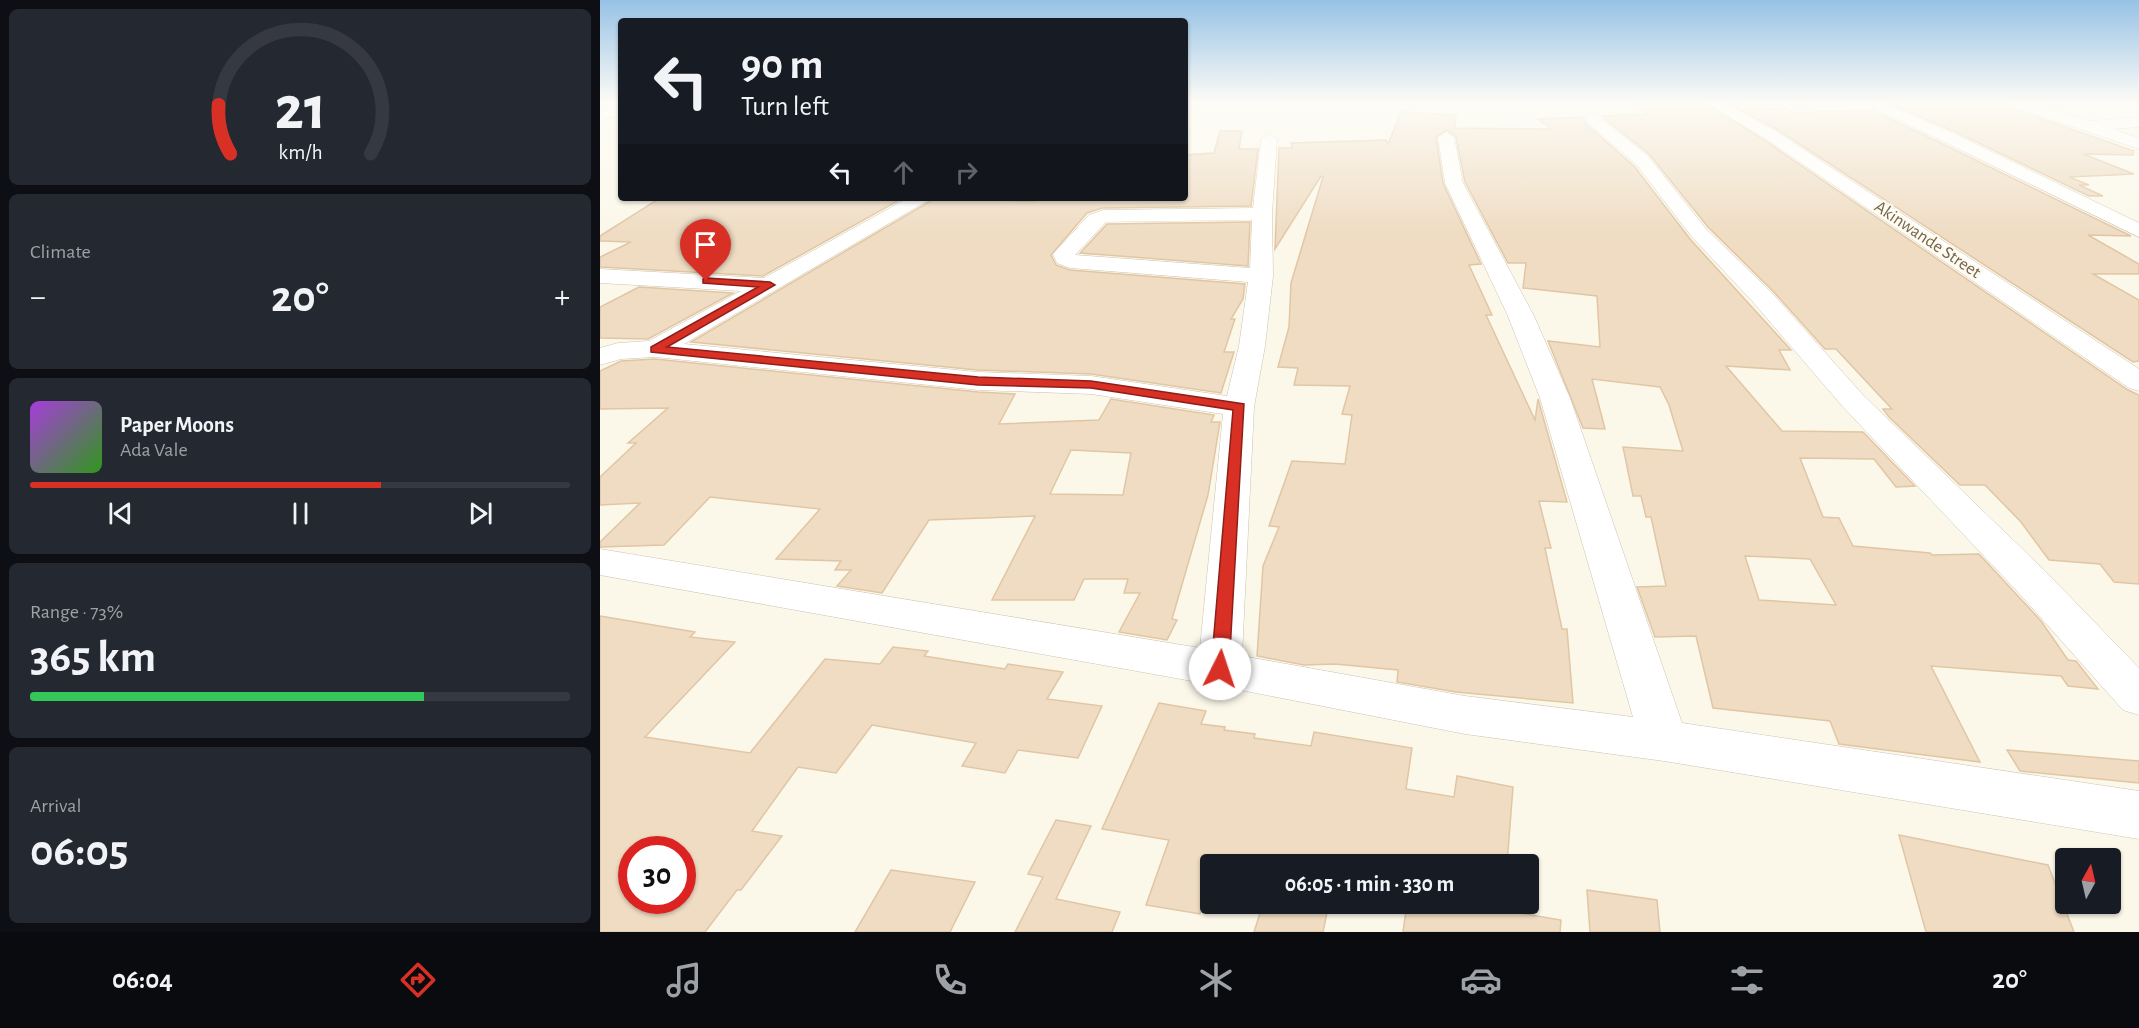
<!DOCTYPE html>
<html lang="en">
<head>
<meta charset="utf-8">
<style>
	:root { --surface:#171b24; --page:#242831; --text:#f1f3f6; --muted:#9ea1a6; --line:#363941; --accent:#d93025 }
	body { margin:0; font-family:"Alegreya Sans",sans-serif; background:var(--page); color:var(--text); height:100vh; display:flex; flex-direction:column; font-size:22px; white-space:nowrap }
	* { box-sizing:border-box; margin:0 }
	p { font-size:20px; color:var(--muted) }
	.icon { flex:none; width:33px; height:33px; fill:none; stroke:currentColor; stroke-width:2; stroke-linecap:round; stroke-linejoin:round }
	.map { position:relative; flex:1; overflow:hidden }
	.sheet { display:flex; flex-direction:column; gap:9px; padding:9px; background:#0d0f14; width:600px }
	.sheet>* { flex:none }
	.top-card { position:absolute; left:18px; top:18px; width:570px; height:183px; border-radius:6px; box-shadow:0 2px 4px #0004; background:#171b24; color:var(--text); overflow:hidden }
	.needle { width:39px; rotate:8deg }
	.buttons { position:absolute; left:1455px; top:848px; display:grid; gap:12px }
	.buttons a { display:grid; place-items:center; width:66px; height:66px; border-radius:6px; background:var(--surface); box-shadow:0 2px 4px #0004; font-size:30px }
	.speed { position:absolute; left:18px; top:836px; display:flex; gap:12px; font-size:30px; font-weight:700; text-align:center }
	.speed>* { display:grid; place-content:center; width:78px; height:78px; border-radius:50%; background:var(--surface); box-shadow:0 2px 4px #0004; line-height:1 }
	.speed .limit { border:9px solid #d22; background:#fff; color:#111 }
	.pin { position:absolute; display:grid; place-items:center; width:51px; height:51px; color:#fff; margin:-62px -26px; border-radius:50% 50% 50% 0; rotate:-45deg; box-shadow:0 0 6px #0007 }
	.pin .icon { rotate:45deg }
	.me { position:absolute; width:66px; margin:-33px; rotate:4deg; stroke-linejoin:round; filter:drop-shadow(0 0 4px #0008) }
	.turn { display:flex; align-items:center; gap:21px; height:126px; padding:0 24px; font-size:27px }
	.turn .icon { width:78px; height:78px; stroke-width:2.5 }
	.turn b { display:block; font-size:42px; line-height:51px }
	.lanes { display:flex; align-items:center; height:57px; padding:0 24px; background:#0003; justify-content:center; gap:30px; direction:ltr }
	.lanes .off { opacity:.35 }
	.big { font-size:45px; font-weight:700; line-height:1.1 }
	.sheet .card { flex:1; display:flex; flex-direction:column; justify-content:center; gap:9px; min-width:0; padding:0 21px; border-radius:9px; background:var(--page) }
	.sheet .dial { align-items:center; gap:0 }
	.dial svg { height:156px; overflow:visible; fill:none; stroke:var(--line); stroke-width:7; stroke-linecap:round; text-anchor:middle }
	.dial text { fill:var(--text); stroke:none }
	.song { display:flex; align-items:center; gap:18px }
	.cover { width:72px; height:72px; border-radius:9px; background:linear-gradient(135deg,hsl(280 70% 55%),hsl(110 70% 35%)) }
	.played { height:6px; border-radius:3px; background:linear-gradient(90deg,var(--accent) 65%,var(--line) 65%) }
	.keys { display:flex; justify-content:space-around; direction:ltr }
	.heat { display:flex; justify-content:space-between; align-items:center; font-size:33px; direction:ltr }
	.charge { height:9px; border-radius:4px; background:linear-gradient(90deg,#34c759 73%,var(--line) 0) }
	.trip { position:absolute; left:600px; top:854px; width:339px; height:60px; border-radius:6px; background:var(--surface); box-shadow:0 2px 4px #0004; font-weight:700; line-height:60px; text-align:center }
	.tabs { display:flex; height:96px; justify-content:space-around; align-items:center; background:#090b0e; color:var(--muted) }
	.tabs .icon { width:42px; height:42px }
	.tabs .selected { color:var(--accent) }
	.tabs b { font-size:27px; color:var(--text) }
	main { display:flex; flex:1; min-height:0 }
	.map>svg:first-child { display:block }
</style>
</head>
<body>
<main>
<section class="sheet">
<div class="card dial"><svg viewBox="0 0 100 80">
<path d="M14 69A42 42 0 1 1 86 69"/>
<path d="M14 69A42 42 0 0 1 8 44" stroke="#d93025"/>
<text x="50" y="56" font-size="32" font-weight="700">21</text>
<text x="50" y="72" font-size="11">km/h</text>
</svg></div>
<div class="card"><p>Climate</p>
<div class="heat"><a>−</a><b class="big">20°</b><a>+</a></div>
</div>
<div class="card">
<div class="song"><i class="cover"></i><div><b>Paper Moons</b><p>Ada Vale</p></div></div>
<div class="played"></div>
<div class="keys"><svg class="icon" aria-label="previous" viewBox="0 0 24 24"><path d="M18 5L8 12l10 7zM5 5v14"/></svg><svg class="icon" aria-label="pause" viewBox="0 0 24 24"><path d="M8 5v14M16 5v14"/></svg><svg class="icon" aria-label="next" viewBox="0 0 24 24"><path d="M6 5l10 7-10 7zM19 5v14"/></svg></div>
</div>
<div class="card"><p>Range · 73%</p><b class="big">365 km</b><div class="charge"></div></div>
<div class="card"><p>Arrival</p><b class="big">06:05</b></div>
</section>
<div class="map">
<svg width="1539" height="932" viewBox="0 0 1539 932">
	<rect width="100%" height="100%" fill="#fbf8ea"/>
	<g fill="#efdcc3" stroke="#e1c6a4" stroke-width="1.5" fill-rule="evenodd">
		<path d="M1031,103H1104L1164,140L1528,390L1539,395V584L1514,582L1500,564L1449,560L1421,522L1385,485H1360L1289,417L1283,409H1292L1236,349H1225L1173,291L1108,227L1049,154L1001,116L1049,114Z"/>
		<path d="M1127,103H1148L1168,109L1184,108L1195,113L1273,110L1531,236L1488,235L1539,264V274H1493L1539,300V361L1533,362L1178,130Z"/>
		<path d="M1288,103H1408L1411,108L1534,151L1533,155L1483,154L1534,174L1469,177L1489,185H1479L1503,196H1489L1358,133Z"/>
		<path d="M801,112L856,115L855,128L951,129L938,119L982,117L985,123L1034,166L1090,239L1191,350H1179L1190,370L1126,366L1182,431L1263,432L1315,486L1296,487L1274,459L1200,458L1223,517L1239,518L1253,546L1330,553L1332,555L1379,554L1441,621L1468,660L1476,661L1498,689L1468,686L1461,676L1331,666L1380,762L1239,744L1230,721L1113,708L1096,636L1055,637L1037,587L1066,586L1051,517H1046L1041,496H1033L1023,447L1083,451L1069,405L1060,387L992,379L1005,429L983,428L948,341L1000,347L997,296L923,288L926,263H908L865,182L856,137L847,130L836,137L843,183L881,264L869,265L892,315H886L935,420L938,399L967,502L939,501L951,548H945L962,629H967L973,703L856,692L797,682L798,670L735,664L704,665L657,656L663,566L679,527L669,526L692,461L745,464L752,415L742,414L750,386L694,385L698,368L678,367L689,327L691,283L723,177L721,176L675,249L679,148H692L691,143L786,140L788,144ZM1145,556L1210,559L1236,605L1159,600Z"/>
		<path d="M620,131H642L639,149H658L651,206L502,208L487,213L451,255L456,265L470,270L645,284L643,299L631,319H635L624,352H634L621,393L491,374L378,370L91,342L334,199L434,201L437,198H585V155L614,153Z"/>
		<path d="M60,198H303L163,276L0,267V257L31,242L0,241V236Z"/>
		<path d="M650,222L648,266L480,253L507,224Z"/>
		<path d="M39,287L133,293L48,339L0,338V307Z"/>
		<path d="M55,359L378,392L415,394L399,424L499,420L511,399L614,415L611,422H620L608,495L572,619L577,620L567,640L519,632L540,593H524L528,579H484L474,600H392L435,516L329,520L282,593L237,586L251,570H235L241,561L176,559L220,509L110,497L64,545L0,547V542L40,503L0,505V477L36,443H28L68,408L0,409V371L21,361ZM471,450L531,453L523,495L450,494Z"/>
		<path d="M0,616L95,632L90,637L135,642L45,737L150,753L225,659L280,664L293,647L328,651L324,656L405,669L408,664L463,672L447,699L502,706L478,758L418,750L405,773L362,766L376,743L272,725L236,773L198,767L152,831L182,836L141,890H137L105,932H0ZM32,849H82V900H32Z"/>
		<path d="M559,703L606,711L601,724L625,727L624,730L655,734L654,738L711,746L714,732L812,748L806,789L854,797L857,776L913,787L907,864H610V901L604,900L600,914L546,905L569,840L502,829Z"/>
		<path d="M1407,750L1539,761V783L1420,771Z"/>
		<path d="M456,820L491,826L456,899L520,912L512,932H415L443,877L428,874Z"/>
		<path d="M1299,835L1448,865L1474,932H1326Z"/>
		<path d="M291,870L375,882L350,932H255Z"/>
		<path d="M987,890L1057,900L1060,932H990Z"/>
		<path d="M622,903H729L723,932H654L661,910Z"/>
		<path d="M807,903H862L961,920L960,932H803Z"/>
	</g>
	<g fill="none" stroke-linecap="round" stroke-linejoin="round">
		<g stroke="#cdc2b0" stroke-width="1">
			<g id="minor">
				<path d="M1106,103H1123L1177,132L1539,369V391L1529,388L1165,138Z"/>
				<path d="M1265,103H1283L1357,135L1539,223V237Z"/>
				<path d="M1410,103H1430L1491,121L1539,117V127L1512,129L1539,138V149L1412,106Z"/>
				<path d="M21,105V114L0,121V112Z"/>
				<path d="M991,114L996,115L1048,156L1106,229L1171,292L1263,395L1445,571L1539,668V715L1523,710L1417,591L1243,407L1153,302L1092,237L1036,164L986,121L984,118Z"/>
				<path d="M846,132L854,137L863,183L934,316L970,398L1082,723L1539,791V839L1064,761L865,734L620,686L0,575V549L600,648L623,414L491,394L378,390L55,357L21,359L0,365V348L18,343L49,341L141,291L0,283V269L164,278L308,198H332L84,344L378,372L491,376L627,396L639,346L648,282L470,268L457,263L453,254L489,215L503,210L653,208L661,139L669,134L677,139L672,214L673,276L665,346L654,407L642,656L865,696L1033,717L940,398L908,316L845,183L838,137ZM652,220L650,268L475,255L506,222Z"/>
			</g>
		</g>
		<use href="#minor" fill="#fff" fill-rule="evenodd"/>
	</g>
	<linearGradient id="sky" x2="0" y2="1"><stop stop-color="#97c2e6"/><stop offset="0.44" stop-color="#fdfcf6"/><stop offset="1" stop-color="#fdfcf6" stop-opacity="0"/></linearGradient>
	<rect width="1539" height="233" fill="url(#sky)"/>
	<path fill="#d93025" stroke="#8d1f18" stroke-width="1.5" d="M106,278L170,282L175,285L67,347L378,377L491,381L644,404L629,669L626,674H613L611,669L633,410L491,388L378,385L51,352V347L158,287L103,283V279Z"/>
	<g text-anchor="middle" stroke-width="4.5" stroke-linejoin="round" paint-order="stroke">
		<g font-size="18" fill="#75634e" stroke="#fefbf0">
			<text transform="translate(1328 239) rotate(34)" y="6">Akinwande Street</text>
		</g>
	</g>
</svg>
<div class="buttons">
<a><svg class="needle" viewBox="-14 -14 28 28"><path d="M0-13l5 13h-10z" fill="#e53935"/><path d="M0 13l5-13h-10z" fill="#9ea1a6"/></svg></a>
</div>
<div class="speed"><div class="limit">30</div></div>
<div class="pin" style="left:106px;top:281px;background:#d93025"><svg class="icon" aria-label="arrive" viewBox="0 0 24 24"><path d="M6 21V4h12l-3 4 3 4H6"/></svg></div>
<svg class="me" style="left:620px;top:669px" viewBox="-20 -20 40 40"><circle r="19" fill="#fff"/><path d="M0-13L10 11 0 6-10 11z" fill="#d93025"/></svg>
<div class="trip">06:05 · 1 min · 330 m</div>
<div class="top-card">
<div class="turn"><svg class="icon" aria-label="left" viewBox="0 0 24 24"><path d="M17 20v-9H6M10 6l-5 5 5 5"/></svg><div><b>90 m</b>Turn left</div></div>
<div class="lanes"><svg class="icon" aria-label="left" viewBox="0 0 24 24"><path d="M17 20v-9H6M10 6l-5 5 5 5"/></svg><svg class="icon off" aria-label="ahead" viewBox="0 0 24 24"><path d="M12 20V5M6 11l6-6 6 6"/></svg><svg class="icon off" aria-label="right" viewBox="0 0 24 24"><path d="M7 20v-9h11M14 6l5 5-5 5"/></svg></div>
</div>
</div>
</main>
<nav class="tabs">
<b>06:04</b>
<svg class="icon selected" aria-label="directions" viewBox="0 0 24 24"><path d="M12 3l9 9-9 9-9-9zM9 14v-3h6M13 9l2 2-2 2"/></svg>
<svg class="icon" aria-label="music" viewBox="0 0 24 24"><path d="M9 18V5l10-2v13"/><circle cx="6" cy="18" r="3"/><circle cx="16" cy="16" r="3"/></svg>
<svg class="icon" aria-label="phone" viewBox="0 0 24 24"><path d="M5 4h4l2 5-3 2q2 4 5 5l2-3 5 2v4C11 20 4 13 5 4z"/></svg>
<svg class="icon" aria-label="climate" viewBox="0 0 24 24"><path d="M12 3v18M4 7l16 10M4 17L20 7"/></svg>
<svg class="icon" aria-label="car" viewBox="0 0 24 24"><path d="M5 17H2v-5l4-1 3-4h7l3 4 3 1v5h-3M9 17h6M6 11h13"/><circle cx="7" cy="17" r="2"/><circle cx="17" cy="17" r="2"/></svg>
<svg class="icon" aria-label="filters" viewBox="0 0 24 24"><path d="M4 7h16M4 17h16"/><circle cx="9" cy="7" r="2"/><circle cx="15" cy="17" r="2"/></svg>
<b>20°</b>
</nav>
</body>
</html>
